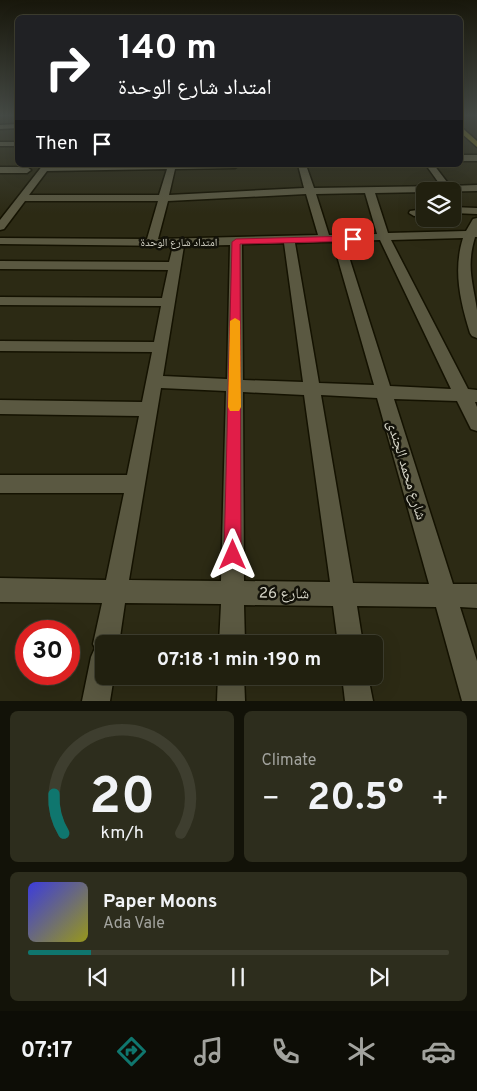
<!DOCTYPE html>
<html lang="en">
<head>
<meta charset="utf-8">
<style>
	:root { --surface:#21200f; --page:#2d2d1d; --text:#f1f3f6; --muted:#a2a39e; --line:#3e3e2f; --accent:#0f766e }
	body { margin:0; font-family:Overpass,"Noto Naskh Arabic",sans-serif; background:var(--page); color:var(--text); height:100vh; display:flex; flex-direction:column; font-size:19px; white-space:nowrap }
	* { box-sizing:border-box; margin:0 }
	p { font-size:16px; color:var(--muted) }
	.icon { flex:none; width:28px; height:28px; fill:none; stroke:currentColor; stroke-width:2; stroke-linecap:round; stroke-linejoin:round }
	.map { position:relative; height:701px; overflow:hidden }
	.side { display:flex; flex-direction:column; gap:10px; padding:10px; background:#121208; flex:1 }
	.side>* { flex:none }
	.banner { position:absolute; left:15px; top:15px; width:448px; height:152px; border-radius:8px; box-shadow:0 5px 20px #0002,0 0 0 1px var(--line); background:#202124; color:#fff; overflow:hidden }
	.tools { position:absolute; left:416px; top:182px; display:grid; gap:10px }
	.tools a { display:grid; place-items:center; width:45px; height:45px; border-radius:8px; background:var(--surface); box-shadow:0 5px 20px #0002,0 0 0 1px var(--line); font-size:25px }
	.speed { position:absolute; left:15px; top:620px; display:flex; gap:10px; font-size:25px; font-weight:700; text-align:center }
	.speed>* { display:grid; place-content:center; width:65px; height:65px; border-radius:50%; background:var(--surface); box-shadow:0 5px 20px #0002,0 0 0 1px var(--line); line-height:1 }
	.speed .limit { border:8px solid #d22; background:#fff; color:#111 }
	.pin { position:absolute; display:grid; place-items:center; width:42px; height:42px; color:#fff; margin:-21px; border-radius:10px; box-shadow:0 2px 8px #0006 }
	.me { position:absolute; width:55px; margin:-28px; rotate:0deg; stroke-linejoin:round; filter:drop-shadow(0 0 4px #0008) }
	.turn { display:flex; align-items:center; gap:18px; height:105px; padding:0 20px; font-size:22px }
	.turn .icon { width:65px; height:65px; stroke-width:2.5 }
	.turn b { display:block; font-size:35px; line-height:42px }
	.then { display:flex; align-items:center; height:48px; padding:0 20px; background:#0003; gap:10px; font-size:19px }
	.big { font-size:38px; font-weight:700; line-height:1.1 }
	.side .tile { flex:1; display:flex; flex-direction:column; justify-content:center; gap:8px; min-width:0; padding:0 18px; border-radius:8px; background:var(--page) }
	.side .dial { align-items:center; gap:0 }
	.dial svg { height:130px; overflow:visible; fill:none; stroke:var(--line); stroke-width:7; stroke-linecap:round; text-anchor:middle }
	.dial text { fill:var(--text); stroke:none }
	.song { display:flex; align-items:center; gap:15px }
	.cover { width:60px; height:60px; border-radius:8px; background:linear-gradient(135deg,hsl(240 70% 55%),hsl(60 70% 35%)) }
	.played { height:5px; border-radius:2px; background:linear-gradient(90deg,var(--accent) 15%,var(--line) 15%) }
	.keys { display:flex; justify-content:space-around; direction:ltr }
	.heat { display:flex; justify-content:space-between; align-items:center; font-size:28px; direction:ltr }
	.side .tiles { flex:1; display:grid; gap:10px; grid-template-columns:1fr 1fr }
	.tile:last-child { grid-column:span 2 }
	.trip { position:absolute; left:95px; top:635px; width:288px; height:50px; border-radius:8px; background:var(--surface); box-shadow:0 5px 20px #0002,0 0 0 1px var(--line); font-weight:700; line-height:50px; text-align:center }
	.tabs { display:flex; height:80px; justify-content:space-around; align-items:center; background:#0d0d06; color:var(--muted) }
	.tabs .icon { width:35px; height:35px }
	.tabs .selected { color:var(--accent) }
	.tabs b { font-size:22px; color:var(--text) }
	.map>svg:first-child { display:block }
</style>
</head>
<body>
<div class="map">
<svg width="477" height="701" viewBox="0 0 477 701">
	<rect width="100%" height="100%" fill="#2c2a14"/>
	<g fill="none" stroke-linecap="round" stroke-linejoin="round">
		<g stroke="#141201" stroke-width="3">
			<g id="minor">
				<path d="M18,124V128L0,129V125Z"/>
				<rect x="0" y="142" width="18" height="4"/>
				<rect x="460" y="155" width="17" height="6"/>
				<path d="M43,165H239L235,168L175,169L169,195L304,188L298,165H306L314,188L441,186L426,165H434L450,186L477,185V191L375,193L388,233L466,231L473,219L477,218V237H475C466,267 473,282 477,310C477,319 477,329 477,338L472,336L470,333C460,301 453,270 463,238L391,240L468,389L477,390V402H475L477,407V431L471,429L457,401L394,399L453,584H477V608L460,607L477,661V701H462L436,607L357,606L363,644H338L333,606L244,605L245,644H219L221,604L125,603L119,644H104V676H114L110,701H82L91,657L95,648L93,644L102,603L0,602V578L106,580L124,493H0V475H127L139,416L0,414V400L142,402L152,352L0,351V341L154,342L161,306L0,305V297L162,298L168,270L0,269V261L169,262L173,246L0,244V238L147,239L158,201H25L4,229L0,230V220ZM167,169L159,195H29L47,171ZM365,193L377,234L329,235L316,194ZM306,194L318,235L158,239L168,201ZM380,240L451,389L390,386L344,241ZM321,242H333L374,385L319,383L295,243ZM284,243L303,382L243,380L242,244ZM230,245L227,379L163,376L184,246ZM161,388L226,391L221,581L129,580ZM243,392L304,395L330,582L244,581ZM321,395L377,398L429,584L353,583Z"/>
				<path d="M0,167H27L31,170L27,173H0Z"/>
				<path d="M452,207L477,208V214L452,213Z"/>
				<path d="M425,209V215L414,216L409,213L410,211Z"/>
				<path d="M218,676H244L245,701H217Z"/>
				<path d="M342,676H368L373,701H345Z"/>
			</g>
		</g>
		<g stroke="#141201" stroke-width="3">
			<path id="major" d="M460,126L477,141V147L460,132Z"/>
		</g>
		<use href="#minor" fill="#5a5841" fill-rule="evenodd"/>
		<use href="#major" fill="#80781f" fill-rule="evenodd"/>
	</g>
	<linearGradient id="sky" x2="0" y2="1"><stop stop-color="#18170b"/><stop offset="0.54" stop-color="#454a45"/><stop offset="1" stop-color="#454a45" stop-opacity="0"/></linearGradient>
	<rect width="477" height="213" fill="url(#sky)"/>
	<path fill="#e11d48" stroke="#92132f" d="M353,236L356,237V241L240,244L241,555L239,561L233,563L227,561L224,555L232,242L236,239Z"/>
	<path fill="#f59e0b" d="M235,318L240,321L241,407L239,411H230L228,407L230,321Z"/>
	<g text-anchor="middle" stroke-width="5" stroke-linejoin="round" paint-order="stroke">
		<g font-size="11" fill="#d5d4c7" stroke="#131209">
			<text x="179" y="246">امتداد شارع الوحدة</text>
		</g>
		<g font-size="15" fill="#d5d4c7" stroke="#131209">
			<text transform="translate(407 470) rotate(73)" y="5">شارع محمد الجندى</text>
			<text transform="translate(284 593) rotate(1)" y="5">شارع 26</text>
		</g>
	</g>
</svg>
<div class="tools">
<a><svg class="icon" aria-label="layers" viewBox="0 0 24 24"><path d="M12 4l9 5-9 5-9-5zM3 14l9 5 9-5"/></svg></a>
</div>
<div class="speed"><div class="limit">30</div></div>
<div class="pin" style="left:353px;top:239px;background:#d93025"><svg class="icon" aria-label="arrive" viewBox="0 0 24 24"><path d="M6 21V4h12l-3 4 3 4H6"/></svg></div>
<svg class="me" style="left:233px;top:555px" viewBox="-20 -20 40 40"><path d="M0-17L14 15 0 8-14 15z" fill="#e11d48" stroke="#fff" stroke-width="4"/></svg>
<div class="trip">07:18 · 1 min · 190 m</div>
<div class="banner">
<div class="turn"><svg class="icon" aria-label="right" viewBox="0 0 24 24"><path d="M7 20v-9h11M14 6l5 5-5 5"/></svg><div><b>140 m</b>امتداد شارع الوحدة</div></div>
<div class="then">Then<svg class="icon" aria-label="arrive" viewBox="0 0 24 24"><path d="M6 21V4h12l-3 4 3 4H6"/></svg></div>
</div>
</div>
<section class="side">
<div class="tiles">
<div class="tile dial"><svg viewBox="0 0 100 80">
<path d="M14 69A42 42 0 1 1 86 69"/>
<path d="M14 69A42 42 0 0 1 8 45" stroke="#0f766e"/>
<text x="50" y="56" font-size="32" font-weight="700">20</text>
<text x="50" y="72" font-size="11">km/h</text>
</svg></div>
<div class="tile"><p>Climate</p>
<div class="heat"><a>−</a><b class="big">20.5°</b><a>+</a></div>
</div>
<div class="tile">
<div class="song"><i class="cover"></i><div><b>Paper Moons</b><p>Ada Vale</p></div></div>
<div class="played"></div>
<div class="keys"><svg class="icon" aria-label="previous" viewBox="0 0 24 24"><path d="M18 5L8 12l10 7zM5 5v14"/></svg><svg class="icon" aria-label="pause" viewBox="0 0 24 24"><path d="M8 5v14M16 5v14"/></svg><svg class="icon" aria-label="next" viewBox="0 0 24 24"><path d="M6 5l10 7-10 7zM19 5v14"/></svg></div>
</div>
</div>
</section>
<nav class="tabs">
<b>07:17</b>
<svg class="icon selected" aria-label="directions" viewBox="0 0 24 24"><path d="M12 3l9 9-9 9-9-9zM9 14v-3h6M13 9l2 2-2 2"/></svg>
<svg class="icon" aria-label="music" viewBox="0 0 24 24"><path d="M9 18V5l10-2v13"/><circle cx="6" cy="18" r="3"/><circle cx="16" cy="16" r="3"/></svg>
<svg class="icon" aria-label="phone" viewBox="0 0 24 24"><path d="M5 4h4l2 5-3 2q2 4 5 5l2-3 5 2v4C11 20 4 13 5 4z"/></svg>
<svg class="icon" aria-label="climate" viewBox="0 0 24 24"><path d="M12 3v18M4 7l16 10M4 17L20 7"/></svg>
<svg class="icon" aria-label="car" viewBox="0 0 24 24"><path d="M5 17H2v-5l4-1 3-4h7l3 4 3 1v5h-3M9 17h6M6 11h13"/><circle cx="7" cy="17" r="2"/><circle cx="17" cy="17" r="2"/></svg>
</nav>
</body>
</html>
